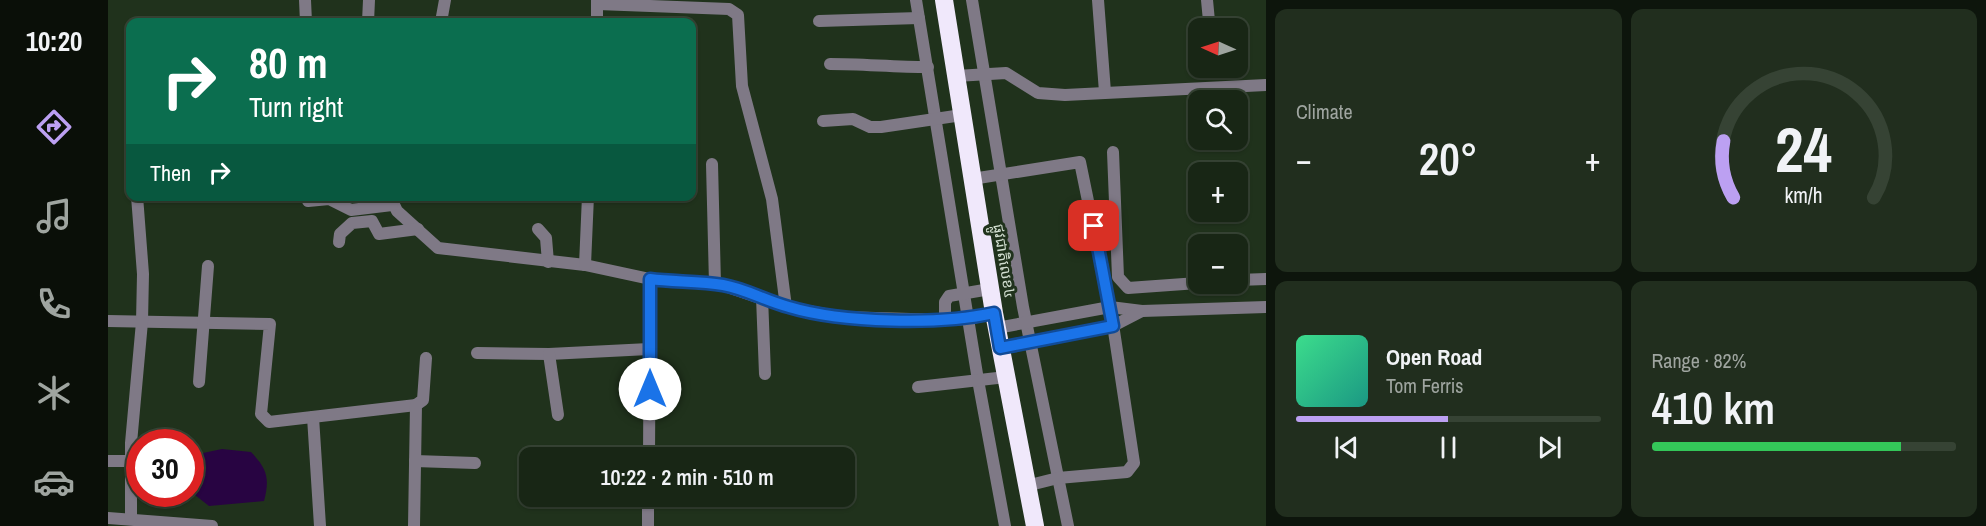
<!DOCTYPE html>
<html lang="en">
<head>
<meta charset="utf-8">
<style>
	:root { --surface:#182615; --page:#212e1e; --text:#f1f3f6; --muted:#9fa5a0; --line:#364334; --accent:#bca0f2 }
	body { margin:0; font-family:"Archivo Narrow","Noto Sans Khmer",sans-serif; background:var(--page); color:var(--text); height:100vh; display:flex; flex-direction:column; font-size:22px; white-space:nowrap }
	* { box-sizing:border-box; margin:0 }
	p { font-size:20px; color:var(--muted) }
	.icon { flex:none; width:33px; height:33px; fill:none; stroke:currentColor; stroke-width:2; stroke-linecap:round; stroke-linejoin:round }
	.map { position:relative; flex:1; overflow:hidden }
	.panel { display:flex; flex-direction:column; gap:9px; padding:9px; background:#0d150c; width:720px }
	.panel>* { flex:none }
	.top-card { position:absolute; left:18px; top:18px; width:570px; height:183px; border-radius:12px; box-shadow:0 2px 4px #0004,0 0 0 2px var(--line); background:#0b6e4f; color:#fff; overflow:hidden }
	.needle { width:39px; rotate:273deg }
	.controls { position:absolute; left:1080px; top:18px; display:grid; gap:12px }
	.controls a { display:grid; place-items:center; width:60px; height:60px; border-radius:12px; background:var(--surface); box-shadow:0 2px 4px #0004,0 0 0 2px var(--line); font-size:30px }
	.speed { position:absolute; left:18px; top:429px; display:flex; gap:12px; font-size:30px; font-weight:700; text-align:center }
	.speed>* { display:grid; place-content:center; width:78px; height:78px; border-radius:50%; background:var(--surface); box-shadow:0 2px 4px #0004,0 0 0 2px var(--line); line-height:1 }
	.speed .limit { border:9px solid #d22; background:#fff; color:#111 }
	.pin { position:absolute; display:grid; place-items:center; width:51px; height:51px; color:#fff; margin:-26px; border-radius:12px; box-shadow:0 3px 9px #0006 }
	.me { position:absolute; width:66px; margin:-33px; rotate:0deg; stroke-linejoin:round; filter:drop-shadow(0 0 4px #0008) }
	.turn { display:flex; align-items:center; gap:21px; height:126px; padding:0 24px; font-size:27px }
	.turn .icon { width:78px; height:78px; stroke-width:2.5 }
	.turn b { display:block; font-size:42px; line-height:51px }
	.then { display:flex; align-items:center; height:57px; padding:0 24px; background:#0003; gap:12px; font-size:22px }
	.big { font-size:45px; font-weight:600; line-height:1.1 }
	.panel .tile { flex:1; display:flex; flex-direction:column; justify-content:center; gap:9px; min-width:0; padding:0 21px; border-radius:12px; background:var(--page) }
	.panel .dial { align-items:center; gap:0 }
	.dial svg { height:156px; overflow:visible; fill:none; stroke:var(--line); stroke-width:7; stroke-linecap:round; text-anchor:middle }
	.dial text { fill:var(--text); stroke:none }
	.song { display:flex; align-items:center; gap:18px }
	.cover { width:72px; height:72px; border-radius:9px; background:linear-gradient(135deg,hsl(150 70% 55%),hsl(170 70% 35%)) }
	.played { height:6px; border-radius:3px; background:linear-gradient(90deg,var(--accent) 50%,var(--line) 50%) }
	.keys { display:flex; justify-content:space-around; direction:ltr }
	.heat { display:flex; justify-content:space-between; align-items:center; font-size:33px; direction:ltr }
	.charge { height:9px; border-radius:4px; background:linear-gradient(90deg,#34c759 82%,var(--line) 0) }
	.panel .tiles { flex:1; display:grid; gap:9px; grid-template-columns:repeat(2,1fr) }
	.trip { position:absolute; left:411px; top:447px; width:336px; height:60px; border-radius:12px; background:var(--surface); box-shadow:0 2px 4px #0004,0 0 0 2px var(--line); font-weight:600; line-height:60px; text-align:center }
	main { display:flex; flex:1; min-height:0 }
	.dock { display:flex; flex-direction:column; width:108px; justify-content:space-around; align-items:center; background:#0a0f08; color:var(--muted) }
	.dock .icon { width:42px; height:42px }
	.dock .selected { color:var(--accent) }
	.dock b { font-size:27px; color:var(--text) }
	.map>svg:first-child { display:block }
</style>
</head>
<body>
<main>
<nav class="dock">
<b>10:20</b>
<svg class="icon selected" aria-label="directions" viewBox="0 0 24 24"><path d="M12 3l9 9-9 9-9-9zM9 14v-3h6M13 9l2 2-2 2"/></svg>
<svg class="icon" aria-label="music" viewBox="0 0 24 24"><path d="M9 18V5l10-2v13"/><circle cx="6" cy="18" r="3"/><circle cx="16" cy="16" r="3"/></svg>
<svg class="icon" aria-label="phone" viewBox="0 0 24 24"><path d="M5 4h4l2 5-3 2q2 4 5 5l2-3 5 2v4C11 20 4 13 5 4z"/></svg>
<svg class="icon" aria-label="climate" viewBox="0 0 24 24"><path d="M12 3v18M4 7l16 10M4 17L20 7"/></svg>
<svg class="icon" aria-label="car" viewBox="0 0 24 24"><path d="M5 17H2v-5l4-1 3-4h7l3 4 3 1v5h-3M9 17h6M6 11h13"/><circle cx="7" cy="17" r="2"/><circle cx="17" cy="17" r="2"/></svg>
</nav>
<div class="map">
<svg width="1158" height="526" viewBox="0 0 1158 526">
	<rect width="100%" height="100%" fill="#20321c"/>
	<path fill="#280442" d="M114,449L143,452C159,469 162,478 156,501L101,506L87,495V467L95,453Z"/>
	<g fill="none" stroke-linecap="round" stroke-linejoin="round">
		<g stroke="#7f7986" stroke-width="12">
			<path d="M197,0L198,22"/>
			<path d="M808,0L870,380L897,526"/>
			<path d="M864,0L915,307L960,526"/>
			<path d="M990,0L997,92"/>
			<path d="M1099,0L1101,21"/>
			<path d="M490,4L621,9L630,15L634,86L664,199L678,307"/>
			<path d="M711,21L811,18"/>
			<path d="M260,22L261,0"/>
			<path d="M333,22L337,0"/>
			<path d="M432,22H447"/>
			<path d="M489,22V0"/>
			<path d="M722,64C755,64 786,67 820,67"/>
			<path d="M848,76L898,73L930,93L957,95L1158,85"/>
			<path d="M715,121L745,119L762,127H773L854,115"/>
			<path d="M1005,152L1010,277L1020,288L1090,283"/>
			<path d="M604,164L607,284"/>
			<path d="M864,179L972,162L1004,318L1026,463L1019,472L950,478L918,486"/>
			<path d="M282,196L289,211L330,248L477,265L542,279L614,285L678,307L733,317L837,320L861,319L886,313"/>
			<path d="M200,201L221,199L243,210L284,205"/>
			<path d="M430,229L438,238L440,262"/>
			<path d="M231,242L232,234L244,223L264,221L271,234L310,229"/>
			<path d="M477,265L480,196"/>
			<path d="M1130,280L1158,279"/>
			<path d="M654,297L657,374"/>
			<path d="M837,320V302L841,296L882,289"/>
			<path d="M0,321L162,324L153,414L161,422L308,405"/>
			<path d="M889,328L1002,307L1034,311L1158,307"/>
			<path d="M892,348L1005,326L1034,311"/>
			<path d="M369,353L441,354L541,349"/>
			<path d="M441,354L450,415"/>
			<path d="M91,382L100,266"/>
			<path d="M810,387L898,377"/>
			<path d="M205,417L212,526"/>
			<path d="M82,447H83"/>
			<path d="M541,458L542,279"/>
			<path d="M0,461H22"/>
			<path d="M307,461L367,463"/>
			<path d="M0,518L104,526"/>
			<path d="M23,519V443L34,322L35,274L29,196"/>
			<path d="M306,526L308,405L315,400L318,358"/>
			<path d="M540,526V496"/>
		</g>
		<path stroke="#f0e8fb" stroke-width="18" d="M836,0L886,313L927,526"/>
	</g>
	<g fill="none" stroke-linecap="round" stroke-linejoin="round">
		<g stroke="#114b97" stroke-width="15">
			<path id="route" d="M542,389V279C566,282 592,281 615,285C638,289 658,301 681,307C734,323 832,325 886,313L892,348L1005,326L986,226"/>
		</g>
		<use href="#route" stroke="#1a73e8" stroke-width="10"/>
	</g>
	<g text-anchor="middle" stroke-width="6" stroke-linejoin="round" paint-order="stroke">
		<g font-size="15" fill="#d2ded0" stroke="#20321c">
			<text transform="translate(896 261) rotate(81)" y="5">ផ្លូវជាតិលេខ៤</text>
		</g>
	</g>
</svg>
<div class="controls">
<a><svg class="needle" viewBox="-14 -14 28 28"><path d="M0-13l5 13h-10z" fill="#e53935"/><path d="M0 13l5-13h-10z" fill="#9fa5a0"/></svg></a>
<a><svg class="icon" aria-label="search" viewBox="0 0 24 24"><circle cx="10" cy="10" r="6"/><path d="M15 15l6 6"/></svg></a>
<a>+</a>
<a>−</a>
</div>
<div class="speed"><div class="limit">30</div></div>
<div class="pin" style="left:986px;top:226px;background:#d93025"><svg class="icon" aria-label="arrive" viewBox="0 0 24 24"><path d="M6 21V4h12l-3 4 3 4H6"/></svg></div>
<svg class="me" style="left:542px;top:389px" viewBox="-20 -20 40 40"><circle r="19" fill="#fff"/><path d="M0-13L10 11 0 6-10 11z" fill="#1a73e8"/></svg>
<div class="trip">10:22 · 2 min · 510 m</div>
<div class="top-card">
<div class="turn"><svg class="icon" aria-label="right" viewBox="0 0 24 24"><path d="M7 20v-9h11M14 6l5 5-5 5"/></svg><div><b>80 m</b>Turn right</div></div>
<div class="then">Then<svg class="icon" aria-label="right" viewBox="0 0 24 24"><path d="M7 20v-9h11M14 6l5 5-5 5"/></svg></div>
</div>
</div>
<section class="panel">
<div class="tiles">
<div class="tile"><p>Climate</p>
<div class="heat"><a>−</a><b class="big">20°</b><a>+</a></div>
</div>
<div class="tile dial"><svg viewBox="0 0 100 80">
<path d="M14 69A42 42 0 1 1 86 69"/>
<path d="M14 69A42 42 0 0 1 9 40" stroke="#bca0f2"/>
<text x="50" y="56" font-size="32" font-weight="700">24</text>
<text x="50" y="72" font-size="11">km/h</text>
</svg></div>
<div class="tile">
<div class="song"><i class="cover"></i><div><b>Open Road</b><p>Tom Ferris</p></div></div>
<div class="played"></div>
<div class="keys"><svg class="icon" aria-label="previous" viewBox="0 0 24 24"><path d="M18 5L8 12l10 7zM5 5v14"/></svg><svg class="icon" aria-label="pause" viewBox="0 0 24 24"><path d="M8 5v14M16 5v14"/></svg><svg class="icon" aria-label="next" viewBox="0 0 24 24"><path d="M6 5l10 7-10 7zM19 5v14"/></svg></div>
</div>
<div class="tile"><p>Range · 82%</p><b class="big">410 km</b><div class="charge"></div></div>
</div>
</section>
</main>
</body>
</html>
